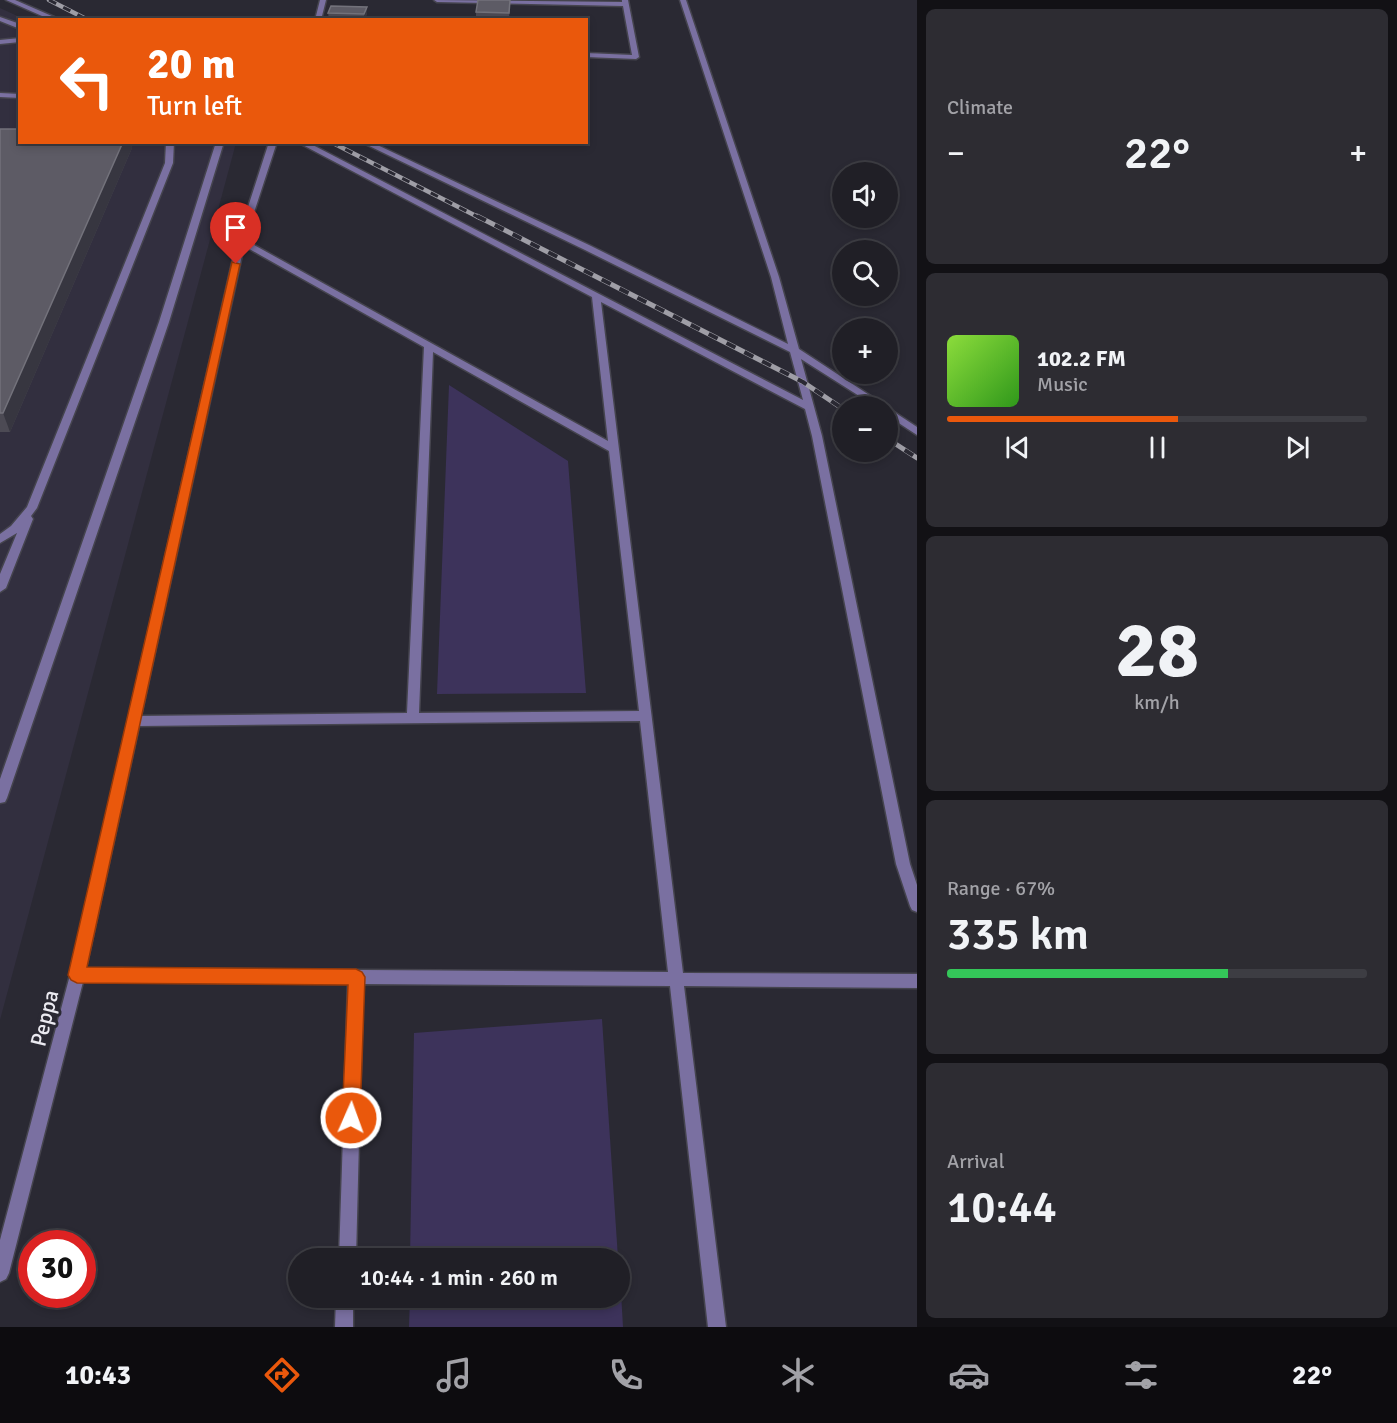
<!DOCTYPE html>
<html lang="en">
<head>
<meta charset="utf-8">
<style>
	:root { --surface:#201f26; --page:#2d2c32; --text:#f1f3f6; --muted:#a2a2a7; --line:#3d3d43; --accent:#ea580c }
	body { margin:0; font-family:Signika,sans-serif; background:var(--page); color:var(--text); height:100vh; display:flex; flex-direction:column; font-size:22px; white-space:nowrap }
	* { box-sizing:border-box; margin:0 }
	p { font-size:20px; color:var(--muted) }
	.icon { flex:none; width:33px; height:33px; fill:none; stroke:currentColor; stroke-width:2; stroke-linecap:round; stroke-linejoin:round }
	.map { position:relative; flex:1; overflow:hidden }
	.drawer { display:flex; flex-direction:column; gap:9px; padding:9px; background:#121115; width:480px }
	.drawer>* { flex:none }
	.hud { position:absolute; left:18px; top:18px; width:570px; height:126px; border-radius:0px; box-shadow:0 3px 9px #0003,0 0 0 2px var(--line); background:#ea580c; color:#fff; overflow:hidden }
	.buttons { position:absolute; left:832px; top:162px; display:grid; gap:12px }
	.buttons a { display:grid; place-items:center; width:66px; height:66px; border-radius:50%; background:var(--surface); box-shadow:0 3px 9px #0003,0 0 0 2px var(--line); font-size:30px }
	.speed { position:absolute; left:18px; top:1230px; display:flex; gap:12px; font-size:30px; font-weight:700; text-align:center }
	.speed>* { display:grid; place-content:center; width:78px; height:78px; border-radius:50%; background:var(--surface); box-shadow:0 3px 9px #0003,0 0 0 2px var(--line); line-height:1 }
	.speed .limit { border:9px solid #d22; background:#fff; color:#111 }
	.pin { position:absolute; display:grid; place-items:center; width:51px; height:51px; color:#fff; margin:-62px -26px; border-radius:50% 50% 50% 0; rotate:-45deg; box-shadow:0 0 6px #0007 }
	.pin .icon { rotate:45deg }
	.me { position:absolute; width:66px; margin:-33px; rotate:2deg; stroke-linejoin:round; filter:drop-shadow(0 0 4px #0008) }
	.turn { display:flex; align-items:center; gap:21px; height:126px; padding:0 30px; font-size:27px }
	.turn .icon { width:78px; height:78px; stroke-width:2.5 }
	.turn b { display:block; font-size:42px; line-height:51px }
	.big { font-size:45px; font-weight:600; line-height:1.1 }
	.drawer .widget { flex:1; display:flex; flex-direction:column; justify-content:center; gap:9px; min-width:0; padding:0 21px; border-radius:9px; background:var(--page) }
	.drawer .dial { align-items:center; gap:0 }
	.dial b { font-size:78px; line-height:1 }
	.song { display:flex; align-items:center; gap:18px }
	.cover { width:72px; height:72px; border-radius:9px; background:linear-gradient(135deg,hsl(90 70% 55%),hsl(110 70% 35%)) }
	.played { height:6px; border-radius:3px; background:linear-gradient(90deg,var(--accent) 55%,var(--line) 55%) }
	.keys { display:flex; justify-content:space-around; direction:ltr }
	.heat { display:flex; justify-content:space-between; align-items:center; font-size:33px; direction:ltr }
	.charge { height:9px; border-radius:4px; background:linear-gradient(90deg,#34c759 67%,var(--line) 0) }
	.trip { position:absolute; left:288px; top:1248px; width:342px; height:60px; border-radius:30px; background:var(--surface); box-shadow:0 3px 9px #0003,0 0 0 2px var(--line); font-weight:600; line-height:60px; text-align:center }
	.menu { display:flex; height:96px; justify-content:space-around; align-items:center; background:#0d0c0f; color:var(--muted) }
	.menu .icon { width:42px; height:42px }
	.menu .on { color:var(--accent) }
	.menu b { font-size:27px; color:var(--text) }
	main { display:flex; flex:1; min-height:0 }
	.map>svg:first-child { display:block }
</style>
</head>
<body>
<main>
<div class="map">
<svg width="917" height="1327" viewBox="0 0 917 1327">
	<rect width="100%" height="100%" fill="#2a2933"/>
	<path fill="#322f3f" d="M0,8L24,19L20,20V142L236,143L0,1020Z"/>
	<g fill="#3d335b">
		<path d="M449,385L568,461L586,693L437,694Z"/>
		<path d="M602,1019L618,1258H410L414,1033Z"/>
		<path d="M620,1275L623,1327H409L410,1298H620Z"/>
	</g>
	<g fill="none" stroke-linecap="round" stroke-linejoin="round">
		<g stroke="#45444e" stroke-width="3">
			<g id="lane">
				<path d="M434,0L622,2V0H628L639,57L636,59L586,57V53L632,55L623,6L437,2Z"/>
				<path d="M0,17L20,24V29L0,21Z"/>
				<path d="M20,38V42L0,44V40Z"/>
				<path d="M0,93L20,94V98L0,97Z"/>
				<path d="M166,142H174L173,163L37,508L31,516L33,519L6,588L0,592V574L17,533L0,543V534L11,526L27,507L165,163Z"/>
				<path d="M216,142H224L169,322L7,798L5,802L0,803V779L159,322Z"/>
			</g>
		</g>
		<g stroke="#45444e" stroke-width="3">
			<g id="street">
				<path d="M6,0H15L61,20H51Z"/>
				<path d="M320,0H326L321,20H315Z"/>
				<path d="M680,0H686L779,277L799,349L886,406H875L801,359L822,436L910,864L917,885V912L912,910L910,906L896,864L812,436L805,409L601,302L683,973L917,974V988L684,986L726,1327H708L670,986L363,984L356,1258H339L348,984L83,982L9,1273L6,1279L0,1282V1240L70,975L237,241L269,142H277L245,240L608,441L592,297L297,142H307L803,400L790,352L583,249L361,142H371L589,245L788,344L771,277ZM244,246L424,347L407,713L141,716ZM433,352L609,451L639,711L419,713ZM640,721L668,972L86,968L139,726Z"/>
				<path d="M888,408L917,427V435L888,416Z"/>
				<path d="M336,1298H353V1327H335Z"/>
			</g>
		</g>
		<use href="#lane" fill="#7a70a1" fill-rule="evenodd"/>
		<use href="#street" fill="#7a70a1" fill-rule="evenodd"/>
		<g stroke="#9f9ea6" stroke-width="4.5">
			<g id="rail-far1">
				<path d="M49,0L88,20"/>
				<path d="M331,142L480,218"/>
			</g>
		</g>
		<g stroke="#9f9ea6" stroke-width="5">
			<g id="rail">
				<path d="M477,216L803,382L843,409"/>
				<path d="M888,439L917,458"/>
			</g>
		</g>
		<use href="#rail-far1" stroke="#2a2933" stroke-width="3" stroke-dasharray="8" stroke-linecap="butt"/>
		<use href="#rail" stroke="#2a2933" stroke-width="4" stroke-dasharray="10" stroke-linecap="butt"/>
	</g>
	<g fill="#4c4a54">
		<path d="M510,0L509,20H476V12Z"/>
		<path d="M367,7V13L365,20L329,19L328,13Z"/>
		<path d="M0,129L123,142H131L132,148L10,432H0Z"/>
	</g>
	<g fill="#373640">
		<path d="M367,7V13L364,20V14Z"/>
		<path d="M123,142H131L132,148L10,432L3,413Z"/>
	</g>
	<g fill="#5d5b65" stroke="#73727b" stroke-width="1.5">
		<path d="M478,0H510L509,13L476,12Z"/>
		<path d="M331,6L367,7L364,14L328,13Z"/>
		<path d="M0,129H20V142H123L3,413H0Z"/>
	</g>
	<path fill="#ea580c" stroke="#983908" stroke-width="1.5" d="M232,262L240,264L87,967L356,969L362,972L365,977L360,1118L358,1124L351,1127L345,1124L342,1118L348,985L77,983L71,980L68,975Z"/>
	<g text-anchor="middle" stroke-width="6" stroke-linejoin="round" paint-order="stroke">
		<g font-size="22" fill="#ebeaf1" stroke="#2a2933">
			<text transform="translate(44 1018) rotate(-76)" y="8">Peppa</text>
		</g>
	</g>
</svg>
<div class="buttons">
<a><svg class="icon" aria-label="sound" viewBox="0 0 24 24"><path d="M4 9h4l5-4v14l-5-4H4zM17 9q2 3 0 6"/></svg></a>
<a><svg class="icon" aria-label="search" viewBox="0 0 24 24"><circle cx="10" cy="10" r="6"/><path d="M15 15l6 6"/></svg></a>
<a>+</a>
<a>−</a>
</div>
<div class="speed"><div class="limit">30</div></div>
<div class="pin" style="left:236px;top:264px;background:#d93025"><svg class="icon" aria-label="arrive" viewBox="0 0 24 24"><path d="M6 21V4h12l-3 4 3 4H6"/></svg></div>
<svg class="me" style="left:351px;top:1118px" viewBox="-20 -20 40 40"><circle r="17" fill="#ea580c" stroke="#fff" stroke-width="3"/><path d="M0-11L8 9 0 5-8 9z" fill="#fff"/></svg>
<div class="trip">10:44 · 1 min · 260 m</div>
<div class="hud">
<div class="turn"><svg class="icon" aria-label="left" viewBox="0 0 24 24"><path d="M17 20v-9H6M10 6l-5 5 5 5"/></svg><div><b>20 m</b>Turn left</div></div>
</div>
</div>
<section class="drawer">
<div class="widget"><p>Climate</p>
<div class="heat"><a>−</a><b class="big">22°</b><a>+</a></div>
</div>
<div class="widget">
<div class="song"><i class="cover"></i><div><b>102.2 FM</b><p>Music</p></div></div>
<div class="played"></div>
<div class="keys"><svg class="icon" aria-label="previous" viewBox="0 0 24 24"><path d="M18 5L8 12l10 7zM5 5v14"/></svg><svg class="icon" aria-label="pause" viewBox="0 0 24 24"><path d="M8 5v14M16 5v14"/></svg><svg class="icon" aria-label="next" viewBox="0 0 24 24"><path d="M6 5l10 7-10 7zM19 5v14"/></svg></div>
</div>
<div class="widget dial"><b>28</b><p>km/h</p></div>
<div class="widget"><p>Range · 67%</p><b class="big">335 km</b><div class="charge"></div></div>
<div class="widget"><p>Arrival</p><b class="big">10:44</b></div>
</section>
</main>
<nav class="menu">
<b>10:43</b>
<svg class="icon on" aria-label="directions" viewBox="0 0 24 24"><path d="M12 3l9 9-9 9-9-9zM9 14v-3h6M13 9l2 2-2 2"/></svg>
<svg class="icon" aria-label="music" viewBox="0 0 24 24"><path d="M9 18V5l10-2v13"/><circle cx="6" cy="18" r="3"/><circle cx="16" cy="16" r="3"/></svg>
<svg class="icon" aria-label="phone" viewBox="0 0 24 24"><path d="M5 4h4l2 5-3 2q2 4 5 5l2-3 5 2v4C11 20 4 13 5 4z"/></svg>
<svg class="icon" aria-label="climate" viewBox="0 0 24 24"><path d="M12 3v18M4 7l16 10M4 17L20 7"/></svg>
<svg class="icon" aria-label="car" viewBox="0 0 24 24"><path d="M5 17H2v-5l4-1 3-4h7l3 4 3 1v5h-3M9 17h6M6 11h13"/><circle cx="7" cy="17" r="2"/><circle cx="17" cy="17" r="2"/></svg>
<svg class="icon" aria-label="filters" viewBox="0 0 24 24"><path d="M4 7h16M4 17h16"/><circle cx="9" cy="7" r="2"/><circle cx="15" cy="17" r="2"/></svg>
<b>22°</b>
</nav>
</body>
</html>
